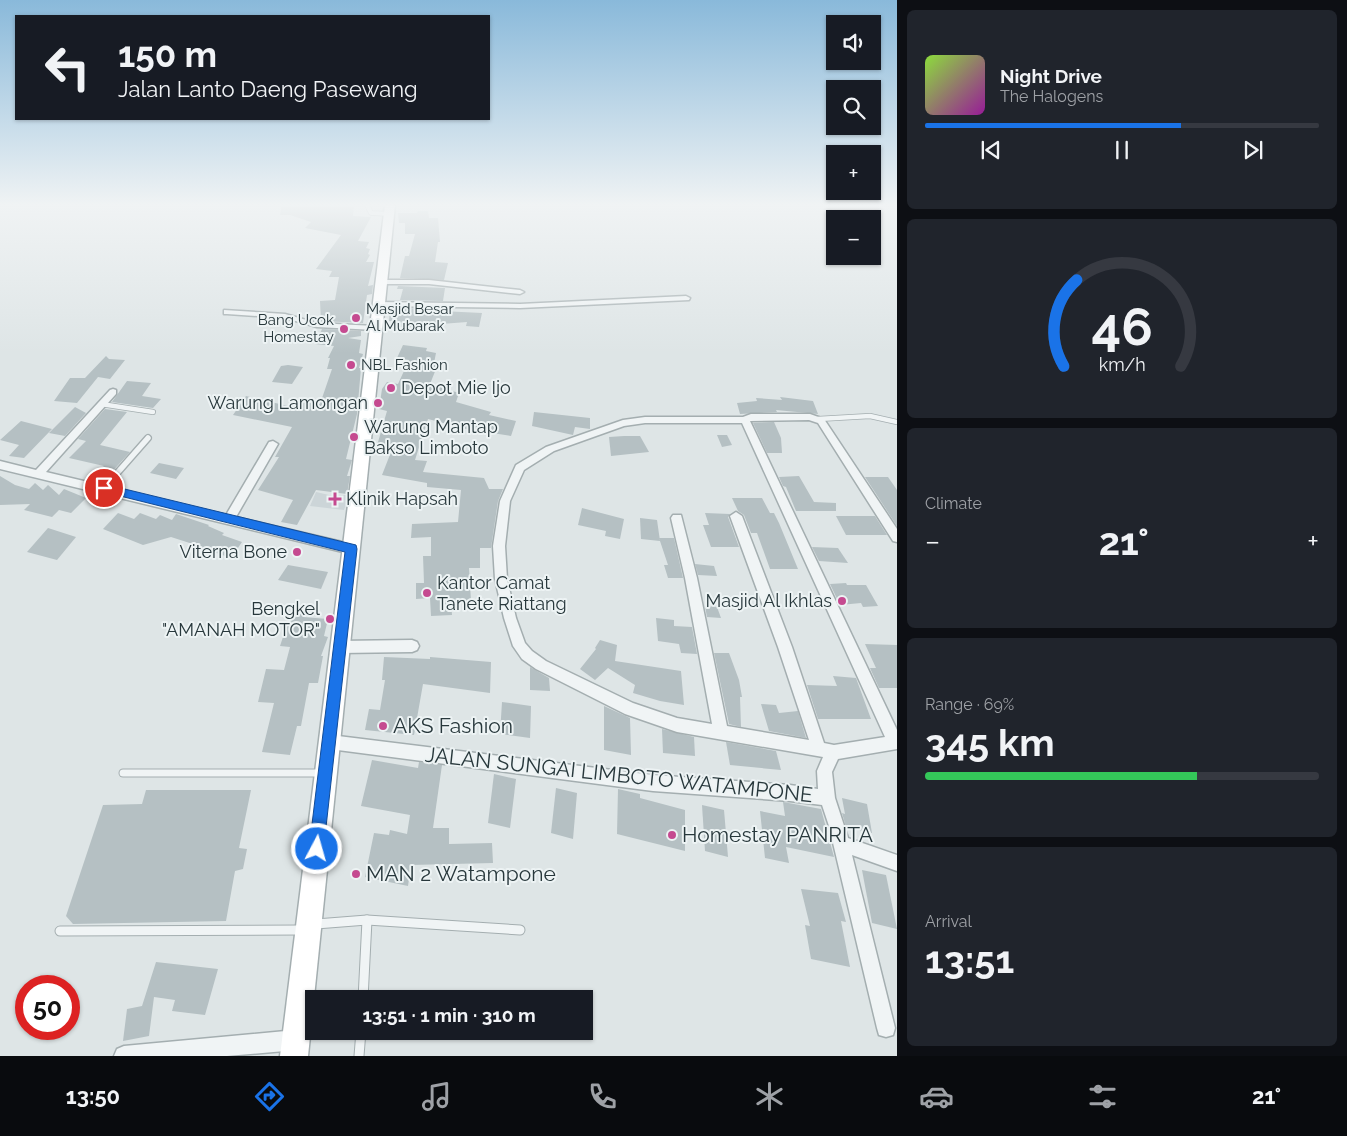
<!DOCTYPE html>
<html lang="en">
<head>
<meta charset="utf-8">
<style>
	:root { --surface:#171b24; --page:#20242c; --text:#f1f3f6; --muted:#9ea1a6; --line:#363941; --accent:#1a73e8 }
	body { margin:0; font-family:Raleway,sans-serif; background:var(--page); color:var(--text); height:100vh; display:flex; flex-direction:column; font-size:19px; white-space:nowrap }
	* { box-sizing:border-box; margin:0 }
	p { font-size:16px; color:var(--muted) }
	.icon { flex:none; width:28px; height:28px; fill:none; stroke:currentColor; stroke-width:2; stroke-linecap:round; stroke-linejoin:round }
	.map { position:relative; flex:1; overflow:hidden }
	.details { display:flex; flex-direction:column; gap:10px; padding:10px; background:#0d0f14; width:450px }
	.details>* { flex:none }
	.top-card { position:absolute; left:15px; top:15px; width:475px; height:105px; border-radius:0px; box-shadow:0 1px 4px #0004; background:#171b24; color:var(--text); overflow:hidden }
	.tools { position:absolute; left:826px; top:15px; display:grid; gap:10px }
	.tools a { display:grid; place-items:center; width:55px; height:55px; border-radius:0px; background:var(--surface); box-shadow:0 1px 4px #0004; font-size:25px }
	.speed { position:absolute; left:15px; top:975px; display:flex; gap:10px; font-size:25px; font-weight:700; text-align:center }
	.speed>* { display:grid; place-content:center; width:65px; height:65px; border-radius:50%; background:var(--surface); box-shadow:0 1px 4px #0004; line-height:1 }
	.speed .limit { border:8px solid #d22; background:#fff; color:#111 }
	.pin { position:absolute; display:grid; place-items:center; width:42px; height:42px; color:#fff; margin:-21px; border:2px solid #fff; border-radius:50%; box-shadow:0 1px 5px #0007 }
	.me { position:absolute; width:55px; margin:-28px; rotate:6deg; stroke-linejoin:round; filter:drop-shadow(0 0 4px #0008) }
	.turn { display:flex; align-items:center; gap:18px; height:105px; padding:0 20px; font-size:22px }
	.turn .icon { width:65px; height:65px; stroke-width:2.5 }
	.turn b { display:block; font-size:35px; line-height:42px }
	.big { font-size:38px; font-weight:700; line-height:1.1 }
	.details .widget { flex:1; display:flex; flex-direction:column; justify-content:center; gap:8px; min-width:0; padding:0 18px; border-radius:8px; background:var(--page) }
	.details .dial { align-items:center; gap:0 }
	.dial svg { height:130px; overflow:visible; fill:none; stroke:var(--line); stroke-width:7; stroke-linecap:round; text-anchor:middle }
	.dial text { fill:var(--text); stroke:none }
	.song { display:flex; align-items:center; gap:15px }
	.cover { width:60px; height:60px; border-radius:8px; background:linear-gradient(135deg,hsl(90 70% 55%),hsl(300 70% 35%)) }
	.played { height:5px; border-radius:2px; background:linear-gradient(90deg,var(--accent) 65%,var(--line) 65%) }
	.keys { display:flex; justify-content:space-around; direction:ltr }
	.heat { display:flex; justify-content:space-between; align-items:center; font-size:28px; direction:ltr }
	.charge { height:8px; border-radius:4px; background:linear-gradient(90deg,#34c759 69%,var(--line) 0) }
	.trip { position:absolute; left:305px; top:990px; width:288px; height:50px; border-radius:0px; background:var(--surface); box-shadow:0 1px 4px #0004; font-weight:700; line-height:50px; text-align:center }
	.tabs { display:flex; height:80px; justify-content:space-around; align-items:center; background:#090b0e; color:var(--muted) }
	.tabs .icon { width:35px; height:35px }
	.tabs .current { color:var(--accent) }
	.tabs b { font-size:22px; color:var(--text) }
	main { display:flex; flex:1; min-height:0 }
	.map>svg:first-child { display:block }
</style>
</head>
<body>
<main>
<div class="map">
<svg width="897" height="1056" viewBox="0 0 897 1056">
	<rect width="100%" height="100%" fill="#dee5e6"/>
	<path fill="#ccd5d8" d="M316,492L329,495H349L344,510L310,506Z"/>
	<g fill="#b5c0c3">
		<path d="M282,205H354L353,216L371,217L358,241L369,242L366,248L370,249L368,254L370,255L366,262H374L368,286L373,285L372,294L367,295L363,323L321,321L320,301L335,300L339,277H329L332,271L316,269L341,235L305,228L311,222L290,215H280Z"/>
		<path d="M418,211H428L429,218H438L440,242H438L435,262L448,263L444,280L400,278L405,256H409L415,234H405V223H399L398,213H417Z"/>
		<path d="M398,286L445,288L443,301L400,300L403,289H397Z"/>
		<path d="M390,308L442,309L441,311L482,313L479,327L466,326L467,322L402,327H393L394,321H389Z"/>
		<path d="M322,329L361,331V336L348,338L361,340L359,353L363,354L359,368H361L357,414L346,459L352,460L347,476H350L347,494L316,490L297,525L281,522L293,500L258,490L279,457H275L292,427L233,415L246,396L288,406L290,401L320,404L332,369H327L330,358H328L334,346L315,344Z"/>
		<path d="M403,345L427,348L426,351L436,353L434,363L438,364L430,384L459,393L456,402L491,412L489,415L516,421L511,436L466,429L428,419L415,460L427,461L423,472L484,478L489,489H503L498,501L491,548H480V568H469L471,601L451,602L452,615L431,616L430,598L416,599V583H424L423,556H431V537L411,538L412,524L458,522L461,490L427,487V483L382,475L391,452L376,449L387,411L379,409L382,389L387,382L398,384L409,360L397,358Z"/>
		<path d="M106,356L109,359L125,360L110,379L98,377L77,403L54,401L70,378H85Z"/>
		<path d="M288,365L303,367L292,384L272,382L281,366Z"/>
		<path d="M127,381L151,383L142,396L161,399L153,408L112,402Z"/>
		<path d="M780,397L813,401L818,414L776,410L777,412L740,414L737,403L757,401L756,398L782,400Z"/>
		<path d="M75,407L86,413L65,436L49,433Z"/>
		<path d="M105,409L127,412L100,445L130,452L110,474L99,471L104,466L69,458L86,441L78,439Z"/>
		<path d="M534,412L590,418V429L575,427L573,435L532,426Z"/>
		<path d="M21,421L52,429L24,458L9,456L19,445L0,440Z"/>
		<path d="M774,422L781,438L782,453H767L753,423Z"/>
		<path d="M717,435H727L732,445L722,447Z"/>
		<path d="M624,436H640L649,452L611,456L609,437Z"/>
		<path d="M159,463L184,468L176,479L150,473Z"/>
		<path d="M0,476L15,485L29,489L35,483L43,490L48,485L59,495L64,489L86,498L71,513L59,510L52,517L24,510L30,504L0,505Z"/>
		<path d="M799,476L814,502L836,503V511H796L786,487L783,486L779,477Z"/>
		<path d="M865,477H888L897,490V526Z"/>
		<path d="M732,498H762L770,513H774L779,523L798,569H770L757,533H751L744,515L738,511Z"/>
		<path d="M582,508L624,519L620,539L605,536L606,531L578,525Z"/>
		<path d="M118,513L134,519L140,513L156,519L160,515L172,520L176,514L209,525L208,526L224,533L222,535L242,542L231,558L208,550L206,552L196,548L199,546L171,537L143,545L103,529Z"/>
		<path d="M705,513L730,514L728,517L739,547H711L703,525H709Z"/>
		<path d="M836,516H875L887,535H846Z"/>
		<path d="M640,518L657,520L660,541L641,539Z"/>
		<path d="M48,528L76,537L57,560L27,552Z"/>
		<path d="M659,538H674L683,578H668L664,565H668Z"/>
		<path d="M812,547L838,548L848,563L819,561Z"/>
		<path d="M695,564L714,566L717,576L698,575Z"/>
		<path d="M288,565L328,572L321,589L278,580Z"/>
		<path d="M846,583L847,585H866L878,606L863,607L861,603L840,605L830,584Z"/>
		<path d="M705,606L717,607L721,618L707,617Z"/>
		<path d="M291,613L304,614L303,617L328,619L324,636L328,637L321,656H323L318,683H309L301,726H297L290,755L262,752L274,703L258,702L266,669L284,670L290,647L280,646Z"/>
		<path d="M656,618L674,620V626L692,627L697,654L681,653L679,644L658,641Z"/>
		<path d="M600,640L617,645L615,661L681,671L684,705L660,701L633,693L635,685L608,668L595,680L580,669L596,649L595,648Z"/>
		<path d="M865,644L897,645V688H879L870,668H876Z"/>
		<path d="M714,653H729L739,680L742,697H740L741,727L729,724Z"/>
		<path d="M384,657L430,659V657L491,662L490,693L423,684L414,735L365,730L369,709L380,710L385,680H382Z"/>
		<path d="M530,667L549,678L550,691L530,690Z"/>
		<path d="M833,676L856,678L871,719H818L807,685L837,686Z"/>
		<path d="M502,702L531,706L530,738L500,734Z"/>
		<path d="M761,704L776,705L779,713L798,711L806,738L769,731Z"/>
		<path d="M604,706L630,718L631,755L604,750Z"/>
		<path d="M662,729L694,737L695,756L663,753Z"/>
		<path d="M726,742L776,751L781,770L730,765Z"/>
		<path d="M372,760L418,768L419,762L442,765L433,828H449V844L492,843L493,863L411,865L408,886L365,877L374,833L389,835L390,830L407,834L410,815L361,806Z"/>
		<path d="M494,774L516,779L510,828L488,823Z"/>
		<path d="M556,788L577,793L573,839L551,833Z"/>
		<path d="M618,789L640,794V798L685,810V851L617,834Z"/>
		<path d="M146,790H251L239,848L247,849L243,869L235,871L226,921L73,924L66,916L103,805L142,804Z"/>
		<path d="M842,798L867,804L872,833L846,827L842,813L845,814Z"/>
		<path d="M783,802L821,809L834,857L786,847L789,863L765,858L760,811L785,816Z"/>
		<path d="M702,805L724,810L728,857L705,851Z"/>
		<path d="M862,870L886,875L897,929L872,923Z"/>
		<path d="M801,889L838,893L846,922L841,921L850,967L811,959L805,925L810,926Z"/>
		<path d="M156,962L218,969L205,1015L172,1011L175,1000L154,997L149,1036L123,1041L127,1009L142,1006Z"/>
	</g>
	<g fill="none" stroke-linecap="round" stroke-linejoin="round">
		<g stroke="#a4aeb0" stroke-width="5.5">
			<path id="lane-far4" d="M367,205L371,213L389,214"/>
		</g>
		<g stroke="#a4aeb0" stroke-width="6">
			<g id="lane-far3">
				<path d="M101,404L153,412"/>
				<path d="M818,419L870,416L897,422"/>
			</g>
		</g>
		<g stroke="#a4aeb0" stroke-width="8">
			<path id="lane-far2" d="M104,488L148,438"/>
		</g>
		<g stroke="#a4aeb0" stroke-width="9">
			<path id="lane-far1" d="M123,773H321"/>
		</g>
		<g stroke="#a4aeb0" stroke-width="11">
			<g id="lane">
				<path d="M316,924L367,920L520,930"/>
				<path d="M60,931L301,930"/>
				<path d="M363,999L367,920"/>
				<path d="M359,1056L361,1031"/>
			</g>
		</g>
		<g stroke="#a4aeb0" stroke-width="3">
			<g id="street">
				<path d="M378,280H429L520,290L524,292L520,294L429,284H378Z"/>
				<path d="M686,296L690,298L689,300L520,308L378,306L374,304L378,302L520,304Z"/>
				<path d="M224,310L285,314L317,323L375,326L379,328L375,330L317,327L285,318L227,314H224Z"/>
				<path d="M113,389L116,390V394L46,472L226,515L269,442L273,441L278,444L236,517L351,544L355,546L357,549L355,552L351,554L0,469V461L36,470L110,390Z"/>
				<path d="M751,414H810L824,419L897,529V542L893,541L818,423L809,420L750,421L897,730V749L838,759L832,772L835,798L848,838L897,855V871L852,855L895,1028L893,1035L886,1037L879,1035L877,1028L829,826L822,805L790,801L653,791L330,749L325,747L323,742L325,737L330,735L653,775L790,785L818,789L817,771L823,757L677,732L625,714L536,669L522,659L513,646L504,618L495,579L493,546L500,501L516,465L546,447L623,420L645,417H743ZM645,423H742L885,737L834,745L824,743L792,647L742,516L736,512L730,516L778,647L809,740L727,726L697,578L681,515H673L671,518L685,578L712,724L677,718L633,703L546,661L532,651L525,643L516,618L507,579L505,546L510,501L524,470L554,451L624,426Z"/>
				<path d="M412,640L417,642L419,646L417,650L412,652L340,653L335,651L333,647L335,643L340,641Z"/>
				<path d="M296,1030L303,1033L306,1040L303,1047L296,1050L227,1056H114L117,1049L124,1046Z"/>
			</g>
		</g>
		<g stroke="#a4aeb0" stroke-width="3">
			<path id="secondary" d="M385,205H395L308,1056H280Z"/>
		</g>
		<use href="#lane-far4" stroke="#f0f4f5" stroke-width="4"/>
		<use href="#lane-far3" stroke="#f0f4f5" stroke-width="4.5"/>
		<use href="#lane-far2" stroke="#f0f4f5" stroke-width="5.5"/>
		<use href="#lane-far1" stroke="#f0f4f5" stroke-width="7"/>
		<use href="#lane" stroke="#f0f4f5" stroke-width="9"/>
		<use href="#street" fill="#f0f4f5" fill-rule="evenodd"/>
		<use href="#secondary" fill="#fff" fill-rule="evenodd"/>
	</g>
	<linearGradient id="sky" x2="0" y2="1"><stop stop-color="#89b9da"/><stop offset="0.58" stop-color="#f0f3f4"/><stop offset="1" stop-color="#f0f3f4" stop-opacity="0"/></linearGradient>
	<rect width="897" height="353" fill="url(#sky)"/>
	<path fill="#1a73e8" stroke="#114b97" d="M104,484L356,545L357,549L323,854L317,857L312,854L309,849L345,552L100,491V486Z"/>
	<g fill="#c54a90" stroke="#edf3f4" stroke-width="2">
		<circle cx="356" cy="318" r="5"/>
		<circle cx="344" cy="329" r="5"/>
		<circle cx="351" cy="365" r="5"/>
		<circle cx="391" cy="388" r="5"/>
		<circle cx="378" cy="403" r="5"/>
		<circle cx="354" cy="437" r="5"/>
		<path d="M332.5 491.5h5v5h5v5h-5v5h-5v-5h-5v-5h5z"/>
		<circle cx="297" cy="552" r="5"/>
		<circle cx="427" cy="593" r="5"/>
		<circle cx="842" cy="601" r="5"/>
		<circle cx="330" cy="619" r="5"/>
		<circle cx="383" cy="726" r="5"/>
		<circle cx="672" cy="835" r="5"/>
		<circle cx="356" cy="874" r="5"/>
	</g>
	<g text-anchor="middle" stroke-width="4" stroke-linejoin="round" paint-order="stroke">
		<g font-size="15" fill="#28383c" stroke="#edf3f4" text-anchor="start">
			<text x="366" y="314">Masjid Besar<tspan x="366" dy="17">Al Mubarak</tspan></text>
			<text x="334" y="325" text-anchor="end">Bang Ucok<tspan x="334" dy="17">Homestay</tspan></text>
			<text x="361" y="370">NBL Fashion</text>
		</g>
		<g font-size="18" fill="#28383c" stroke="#edf3f4" text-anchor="start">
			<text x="401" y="394">Depot Mie Ijo</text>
			<text x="368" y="409" text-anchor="end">Warung Lamongan</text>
			<text x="364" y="433">Warung Mantap<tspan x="364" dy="21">Bakso Limboto</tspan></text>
			<text x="346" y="505">Klinik Hapsah</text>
			<text x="287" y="558" text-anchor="end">Viterna Bone</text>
			<text x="437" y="589">Kantor Camat<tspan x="437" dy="21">Tanete Riattang</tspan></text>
			<text x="832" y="607" text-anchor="end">Masjid Al Ikhlas</text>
			<text x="320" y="615" text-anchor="end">Bengkel<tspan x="320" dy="21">"AMANAH MOTOR"</tspan></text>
		</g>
		<g font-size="21" fill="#28383c" stroke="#edf3f4" text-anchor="start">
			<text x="393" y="733">AKS Fashion</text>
			<text x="682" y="842">Homestay PANRITA</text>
			<text x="366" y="881">MAN 2 Watampone</text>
		</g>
		<g font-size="21" fill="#28383c" stroke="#edf3f4">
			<text transform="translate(619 775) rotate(6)" y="7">JALAN SUNGAI LIMBOTO WATAMPONE</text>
		</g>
	</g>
</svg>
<div class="tools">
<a><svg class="icon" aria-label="sound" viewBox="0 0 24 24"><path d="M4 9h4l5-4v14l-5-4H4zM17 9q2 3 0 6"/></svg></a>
<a><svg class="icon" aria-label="search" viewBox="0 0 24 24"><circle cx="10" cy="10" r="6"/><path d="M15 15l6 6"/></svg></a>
<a>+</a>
<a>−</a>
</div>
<div class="speed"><div class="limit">50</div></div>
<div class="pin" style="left:104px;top:488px;background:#d93025"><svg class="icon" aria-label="arrive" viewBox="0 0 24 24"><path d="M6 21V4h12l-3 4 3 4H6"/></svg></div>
<svg class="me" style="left:317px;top:849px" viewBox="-20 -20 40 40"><circle r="17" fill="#1a73e8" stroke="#fff" stroke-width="3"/><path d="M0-11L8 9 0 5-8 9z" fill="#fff"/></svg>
<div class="trip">13:51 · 1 min · 310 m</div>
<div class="top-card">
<div class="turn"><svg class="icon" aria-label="left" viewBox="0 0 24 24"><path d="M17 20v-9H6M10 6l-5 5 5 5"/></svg><div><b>150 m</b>Jalan Lanto Daeng Pasewang</div></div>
</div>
</div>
<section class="details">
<div class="widget">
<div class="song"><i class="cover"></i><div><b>Night Drive</b><p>The Halogens</p></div></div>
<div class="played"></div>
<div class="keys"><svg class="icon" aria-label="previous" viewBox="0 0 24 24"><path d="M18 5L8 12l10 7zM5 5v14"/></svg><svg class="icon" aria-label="pause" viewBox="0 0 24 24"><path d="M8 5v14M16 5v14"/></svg><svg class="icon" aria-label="next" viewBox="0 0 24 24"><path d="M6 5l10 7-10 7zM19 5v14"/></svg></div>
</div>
<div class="widget dial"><svg viewBox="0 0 100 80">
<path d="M14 69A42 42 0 1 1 86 69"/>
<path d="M14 69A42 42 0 0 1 22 16" stroke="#1a73e8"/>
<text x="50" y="56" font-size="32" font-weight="700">46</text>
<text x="50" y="72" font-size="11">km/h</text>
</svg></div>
<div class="widget"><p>Climate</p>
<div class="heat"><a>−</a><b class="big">21°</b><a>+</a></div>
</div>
<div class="widget"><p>Range · 69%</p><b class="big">345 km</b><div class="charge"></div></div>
<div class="widget"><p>Arrival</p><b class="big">13:51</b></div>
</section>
</main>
<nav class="tabs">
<b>13:50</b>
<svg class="icon current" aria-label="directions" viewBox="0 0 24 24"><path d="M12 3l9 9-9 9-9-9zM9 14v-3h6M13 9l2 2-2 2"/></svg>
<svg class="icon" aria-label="music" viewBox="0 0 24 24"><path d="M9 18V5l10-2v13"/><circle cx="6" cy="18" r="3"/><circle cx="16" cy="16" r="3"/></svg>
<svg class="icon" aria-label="phone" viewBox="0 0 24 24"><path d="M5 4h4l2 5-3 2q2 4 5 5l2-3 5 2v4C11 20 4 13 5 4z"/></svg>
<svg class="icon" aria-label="climate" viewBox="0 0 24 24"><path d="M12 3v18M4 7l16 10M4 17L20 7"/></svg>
<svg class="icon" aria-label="car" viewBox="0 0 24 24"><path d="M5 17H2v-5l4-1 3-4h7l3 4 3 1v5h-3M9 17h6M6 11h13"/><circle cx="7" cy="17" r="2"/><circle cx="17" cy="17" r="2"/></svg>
<svg class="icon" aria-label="filters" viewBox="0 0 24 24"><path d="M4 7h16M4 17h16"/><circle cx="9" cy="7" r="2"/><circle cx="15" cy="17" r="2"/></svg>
<b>21°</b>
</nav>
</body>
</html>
